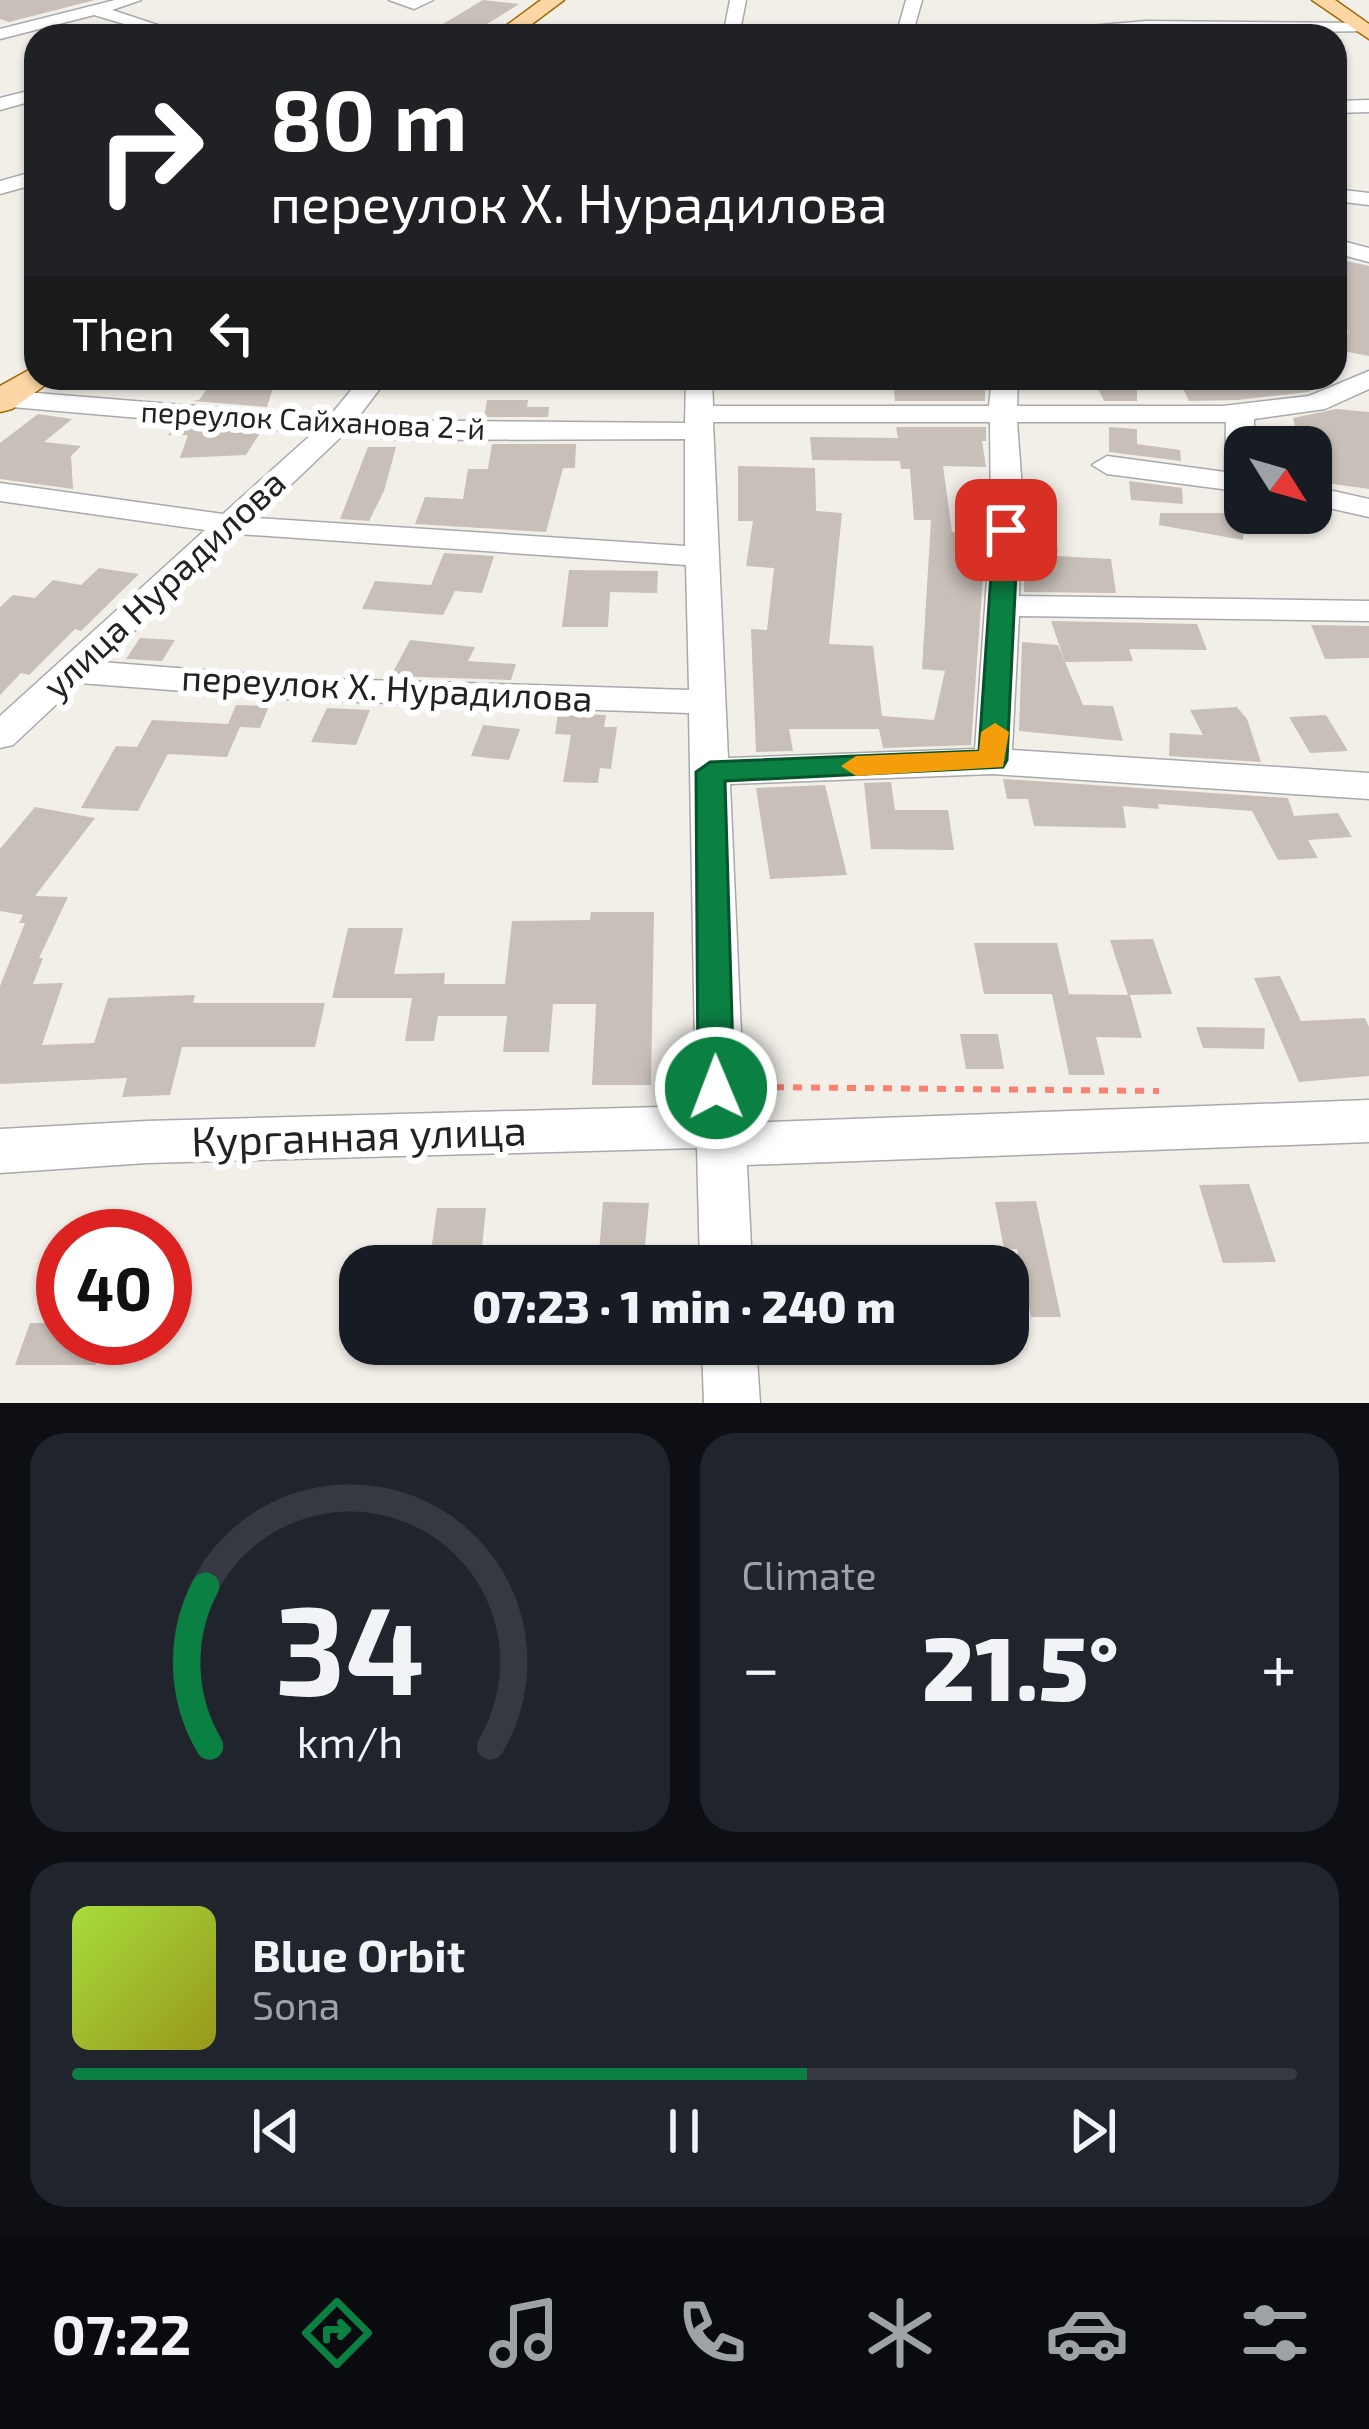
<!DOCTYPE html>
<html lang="en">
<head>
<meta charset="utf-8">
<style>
	:root { --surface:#171b24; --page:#20242c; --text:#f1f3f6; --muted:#9ea1a6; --line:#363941; --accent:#0b8043 }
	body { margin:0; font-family:"Exo 2",sans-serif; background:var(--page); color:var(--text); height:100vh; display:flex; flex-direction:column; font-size:45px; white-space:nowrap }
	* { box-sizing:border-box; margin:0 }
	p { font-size:39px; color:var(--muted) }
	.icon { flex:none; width:66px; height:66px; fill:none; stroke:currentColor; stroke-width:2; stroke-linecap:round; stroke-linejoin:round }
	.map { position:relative; height:1403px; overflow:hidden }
	.side { display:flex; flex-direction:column; gap:30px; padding:30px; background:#0d0f14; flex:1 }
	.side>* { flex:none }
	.hud { position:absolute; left:24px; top:24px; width:1323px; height:366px; border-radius:36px; box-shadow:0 3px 9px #0004; background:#202124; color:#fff; overflow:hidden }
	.needle { width:78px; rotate:127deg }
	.tools { position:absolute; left:1224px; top:426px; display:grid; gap:24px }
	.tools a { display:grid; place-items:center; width:108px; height:108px; border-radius:24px; background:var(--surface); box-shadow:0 3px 9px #0004; font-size:60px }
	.speed { position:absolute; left:36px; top:1209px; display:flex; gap:24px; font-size:60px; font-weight:700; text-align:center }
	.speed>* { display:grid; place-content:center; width:156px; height:156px; border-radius:50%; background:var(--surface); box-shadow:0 3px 9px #0004; line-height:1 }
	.speed .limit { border:18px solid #d22; background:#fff; color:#111 }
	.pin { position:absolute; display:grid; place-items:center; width:102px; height:102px; color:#fff; margin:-51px; border-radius:24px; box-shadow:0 6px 18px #0006 }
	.me { position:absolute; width:132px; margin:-66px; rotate:359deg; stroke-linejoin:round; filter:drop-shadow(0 0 9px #0008) }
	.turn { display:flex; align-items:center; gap:42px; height:252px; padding:0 48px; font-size:54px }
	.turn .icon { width:156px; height:156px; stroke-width:2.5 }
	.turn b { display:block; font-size:84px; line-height:102px }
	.then { display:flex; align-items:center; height:114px; padding:0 48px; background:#0003; gap:24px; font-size:45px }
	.big { font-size:90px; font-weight:800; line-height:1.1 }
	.side .tile { flex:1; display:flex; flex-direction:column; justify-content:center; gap:18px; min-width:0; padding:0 42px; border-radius:36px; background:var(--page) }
	.side .dial { align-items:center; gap:0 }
	.dial svg { height:312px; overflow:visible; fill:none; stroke:var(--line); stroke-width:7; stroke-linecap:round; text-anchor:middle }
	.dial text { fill:var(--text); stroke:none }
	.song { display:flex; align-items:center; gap:36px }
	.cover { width:144px; height:144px; border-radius:18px; background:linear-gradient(135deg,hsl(80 70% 55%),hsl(60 70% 35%)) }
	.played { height:12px; border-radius:6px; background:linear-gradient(90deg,var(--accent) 60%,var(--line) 60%) }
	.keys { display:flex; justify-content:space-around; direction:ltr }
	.heat { display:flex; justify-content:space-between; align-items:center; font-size:66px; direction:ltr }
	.side .tiles { flex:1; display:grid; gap:30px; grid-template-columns:1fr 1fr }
	.tile:last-child { grid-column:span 2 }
	.trip { position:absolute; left:339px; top:1245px; width:690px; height:120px; border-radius:36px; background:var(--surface); box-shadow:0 3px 9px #0004; font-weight:800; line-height:120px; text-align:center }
	.dock { display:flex; height:192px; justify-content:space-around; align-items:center; background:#090b0e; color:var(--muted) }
	.dock .icon { width:84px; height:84px }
	.dock .selected { color:var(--accent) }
	.dock b { font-size:54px; color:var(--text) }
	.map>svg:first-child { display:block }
</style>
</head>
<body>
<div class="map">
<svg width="1369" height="1403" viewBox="0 0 1369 1403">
	<rect width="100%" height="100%" fill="#f2efe9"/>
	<g fill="#c7bfb8">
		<path d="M0,0H95L9,22L0,19Z"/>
		<path d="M483,0L519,4L468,36H423Z"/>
		<path d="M1347,261L1369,266V356L1343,351L1348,331L1335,330V271Z"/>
		<path d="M215,378H276L267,407L192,401L199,400Z"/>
		<path d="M893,378H985V401H895Z"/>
		<path d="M1178,378H1323V385L1308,392L1238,400L1189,401Z"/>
		<path d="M1094,380H1137V401H1104Z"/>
		<path d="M487,400H528L527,407H549L548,417H484Z"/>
		<path d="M1336,409L1369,412V489L1311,481V447H1300L1293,418Z"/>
		<path d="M38,414L72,419L44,442L81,446L71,456L73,489L0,479V443Z"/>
		<path d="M175,426L260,433L246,455L180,458L188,435H168Z"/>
		<path d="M896,427H986V441H982L986,467L943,466L952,532L986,535L971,745L883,748L879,729H789L793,751L756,752L751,629L767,630L774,568L746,566L753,521H738V466L815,468L816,511L842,513L829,644L873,646L882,716L934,720L945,671L922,669L931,520H914L910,469H901L900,461L812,460L810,437L898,438Z"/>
		<path d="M1109,427L1137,429V444L1180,450L1181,461L1109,452Z"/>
		<path d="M492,444H576L575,468H563L546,532L415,524L425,497L463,499L468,469H488Z"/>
		<path d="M368,447H396L384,491L369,521L340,519Z"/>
		<path d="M1129,481L1182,488L1183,504L1131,500Z"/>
		<path d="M1160,513H1245L1243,540L1159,525Z"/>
		<path d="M1025,544L1058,548L1057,556L1111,559L1116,593L1024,592Z"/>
		<path d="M444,553L494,556L482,593L455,591L443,615L362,609L375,581L431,585Z"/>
		<path d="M99,568L139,574L81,631L75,629L29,675L21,673L0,695V607L13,595L35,598L53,580L81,585Z"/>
		<path d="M569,570L658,571L657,593L610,592L608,627H562Z"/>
		<path d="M1051,621L1197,624L1207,650L1129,649L1133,661L1065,662Z"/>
		<path d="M1311,625L1369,626V658L1325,659Z"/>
		<path d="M140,638L175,640L162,661L126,659Z"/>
		<path d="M410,640L475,647L468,661L516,664L511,680L391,676Z"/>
		<path d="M1022,642L1058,645L1083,705L1113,706L1123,741L1019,731Z"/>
		<path d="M236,705L269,706L260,728L240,727L227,757L168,754L138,811L81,808L116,746L137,747L152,720L228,724Z"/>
		<path d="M1237,707L1247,719L1261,762L1169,756L1170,733L1203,735L1190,710Z"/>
		<path d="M327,708L370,710L356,745L311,742Z"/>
		<path d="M558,713L606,715L604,727H617L611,769L600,768L598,783L563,782L571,735L555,734Z"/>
		<path d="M1326,715L1348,751L1310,753L1289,717Z"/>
		<path d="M483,725L520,729L509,760L471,756Z"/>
		<path d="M1003,779L1288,798L1294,816L1338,813L1352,837L1308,840L1318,858L1278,860L1252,811L1158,804L1159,809L1123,806L1126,828L1034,826L1028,799H1007Z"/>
		<path d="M891,782L895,810H948L954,850L871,849L864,783Z"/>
		<path d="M825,785L847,875L770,879L756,788Z"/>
		<path d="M35,807L95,818L35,896L68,897L39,958H43L33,984L63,983L42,1045L94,1043L108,998L195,995L193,1003H325L315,1047H182L170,1095L122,1097L127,1078L0,1084V986L25,923H19L23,915L0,911V849Z"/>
		<path d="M591,912H654L651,1085H592L596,1004H553L549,1052H503L507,1016H438L434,1041H405L412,998H332L348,928H403L394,974L445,973L444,984H505L512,921L590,920Z"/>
		<path d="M1153,939L1172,994L1128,995L1110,940Z"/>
		<path d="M974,943H1057L1069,994H984Z"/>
		<path d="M1280,976L1301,1021L1365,1018L1369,1027V1076L1299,1082L1254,978Z"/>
		<path d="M1052,994L1130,995L1142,1038L1096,1037L1105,1075H1069Z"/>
		<path d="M1196,1027L1265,1028L1264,1049L1203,1048Z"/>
		<path d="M960,1034H998L1004,1069H966Z"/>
		<path d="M1249,1184L1276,1262L1223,1263L1199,1185Z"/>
		<path d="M1036,1201L1061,1317H1031L1017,1249H1004L995,1202Z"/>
		<path d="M603,1202L649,1203L643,1266H598Z"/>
		<path d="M437,1208H486L480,1266H429Z"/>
		<path d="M30,1323H63V1338H105L96,1365H15Z"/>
	</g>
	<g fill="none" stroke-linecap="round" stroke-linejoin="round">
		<g stroke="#a9a9a9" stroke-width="3">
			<g id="minor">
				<path d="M115,0H141L112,10L191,36H165L94,15L0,39V29Z"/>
				<path d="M389,0H433L414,9Z"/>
				<path d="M730,0H746L739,36H723Z"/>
				<path d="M906,0H922L912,36H896Z"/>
				<path d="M1146,21L1363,23L1369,25V31L1026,36L1034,31Z"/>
				<path d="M36,89V100L0,110V98Z"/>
				<path d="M1369,100V112L1335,113V101Z"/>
				<path d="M36,171V184L0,194V181Z"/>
				<path d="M1335,189L1369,193V205L1335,201Z"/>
				<path d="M1335,239L1369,248V262L1335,253Z"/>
				<path d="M1369,371V389L1325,409L1254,419V447H1245V492L1107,474L1092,465L1107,456L1225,472L1226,422H1017L1022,489L1019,596L1369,601V621L1019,616L1012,750L1369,773V799L993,774L730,784L745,1123L1369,1100V1142L747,1165L752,1266H700L697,1148L147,1163L0,1173V1129L147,1121L696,1106L689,713L303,700L79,683L13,745L0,748V716L205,530L0,501V483L223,514L313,433L0,406V390L329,417L361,378H388L356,420L685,423L686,378H712L713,406H989L992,378H1018L1017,406H1223L1309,396ZM713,422H990L991,523L975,749L728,758ZM343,435L402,440L685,439V546L256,518ZM238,534L686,565L689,690L303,678L101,662Z"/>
				<path d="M1311,486L1369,499V517L1311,504Z"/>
				<path d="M702,1344H756L760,1403H704Z"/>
			</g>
		</g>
		<g stroke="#a06b00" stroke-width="3">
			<g id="major">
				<path d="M541,0H564L516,36H492Z"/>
				<path d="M1312,0H1335L1369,24V39Z"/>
				<path d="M36,366V378H51L48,383L12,409L0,412V386Z"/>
			</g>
		</g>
		<path stroke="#fa8072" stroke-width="6" stroke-dasharray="9 9" stroke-linecap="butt" d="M757,1087L1159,1091"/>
		<use href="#minor" fill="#fff" fill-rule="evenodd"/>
		<use href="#major" fill="#fcd6a4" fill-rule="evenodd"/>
	</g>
	<path fill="#0b8043" stroke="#07532c" stroke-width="3" d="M1006,523L1018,530L1007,760L1003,767L725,781L734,1088L729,1099L716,1103L703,1099L698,1088L696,772L710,762L979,751L994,530Z"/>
	<path fill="#f59e0b" d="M995,723L1009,732L1003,767L856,776L841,766L856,756L979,751L981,732Z"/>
	<g text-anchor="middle" stroke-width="12" stroke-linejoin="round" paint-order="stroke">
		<g font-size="30" fill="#222" stroke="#fff">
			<text transform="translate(313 421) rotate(3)" y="10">переулок Сайханова 2-й</text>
		</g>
		<g font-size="36" fill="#222" stroke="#fff">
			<text transform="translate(164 584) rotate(-43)" y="13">улица Нурадилова</text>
			<text transform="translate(387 688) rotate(3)" y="13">переулок Х. Нурадилова</text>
		</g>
		<g font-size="42" fill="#222" stroke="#fff">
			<text transform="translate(359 1136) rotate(-2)" y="15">Курганная улица</text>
		</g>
	</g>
</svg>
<div class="tools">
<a><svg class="needle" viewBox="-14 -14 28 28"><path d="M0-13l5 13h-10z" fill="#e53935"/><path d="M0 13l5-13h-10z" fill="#9ea1a6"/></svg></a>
</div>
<div class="speed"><div class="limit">40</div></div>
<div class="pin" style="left:1006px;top:530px;background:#d93025"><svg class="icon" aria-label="arrive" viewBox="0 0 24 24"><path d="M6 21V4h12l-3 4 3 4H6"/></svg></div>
<svg class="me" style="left:716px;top:1088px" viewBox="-20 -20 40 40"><circle r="17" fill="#0b8043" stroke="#fff" stroke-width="3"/><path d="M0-11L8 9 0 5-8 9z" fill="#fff"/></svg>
<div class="trip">07:23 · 1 min · 240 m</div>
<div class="hud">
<div class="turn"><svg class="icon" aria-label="right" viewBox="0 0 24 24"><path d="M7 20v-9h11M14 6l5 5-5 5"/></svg><div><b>80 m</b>переулок Х. Нурадилова</div></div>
<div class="then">Then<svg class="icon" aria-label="left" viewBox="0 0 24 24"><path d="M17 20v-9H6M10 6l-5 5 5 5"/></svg></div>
</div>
</div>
<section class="side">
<div class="tiles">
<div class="tile dial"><svg viewBox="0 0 100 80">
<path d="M14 69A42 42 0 1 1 86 69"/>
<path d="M14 69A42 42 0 0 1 13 28" stroke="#0b8043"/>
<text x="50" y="56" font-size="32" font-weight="700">34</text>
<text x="50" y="72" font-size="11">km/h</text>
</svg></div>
<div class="tile"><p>Climate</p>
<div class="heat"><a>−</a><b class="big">21.5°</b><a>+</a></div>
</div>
<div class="tile">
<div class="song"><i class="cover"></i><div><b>Blue Orbit</b><p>Sona</p></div></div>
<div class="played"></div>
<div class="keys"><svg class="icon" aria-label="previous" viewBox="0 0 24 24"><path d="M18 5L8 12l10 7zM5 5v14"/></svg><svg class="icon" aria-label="pause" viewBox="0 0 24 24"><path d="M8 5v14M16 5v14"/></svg><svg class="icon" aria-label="next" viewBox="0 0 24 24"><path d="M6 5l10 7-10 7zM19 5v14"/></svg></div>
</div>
</div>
</section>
<nav class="dock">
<b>07:22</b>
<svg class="icon selected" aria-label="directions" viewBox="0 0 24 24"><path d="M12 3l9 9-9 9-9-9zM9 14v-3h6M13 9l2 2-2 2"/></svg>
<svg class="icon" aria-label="music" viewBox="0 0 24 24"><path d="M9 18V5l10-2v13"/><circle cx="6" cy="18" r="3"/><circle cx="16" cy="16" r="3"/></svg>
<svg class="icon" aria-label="phone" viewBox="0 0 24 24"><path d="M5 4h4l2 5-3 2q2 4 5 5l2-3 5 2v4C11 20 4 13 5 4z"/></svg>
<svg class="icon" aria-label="climate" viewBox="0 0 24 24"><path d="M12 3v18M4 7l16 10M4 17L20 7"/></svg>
<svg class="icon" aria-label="car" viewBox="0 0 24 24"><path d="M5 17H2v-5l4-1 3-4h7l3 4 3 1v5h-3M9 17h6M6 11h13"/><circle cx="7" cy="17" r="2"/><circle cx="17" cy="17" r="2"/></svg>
<svg class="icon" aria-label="filters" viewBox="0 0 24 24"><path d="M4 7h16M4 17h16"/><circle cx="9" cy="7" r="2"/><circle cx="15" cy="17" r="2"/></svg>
</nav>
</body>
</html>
